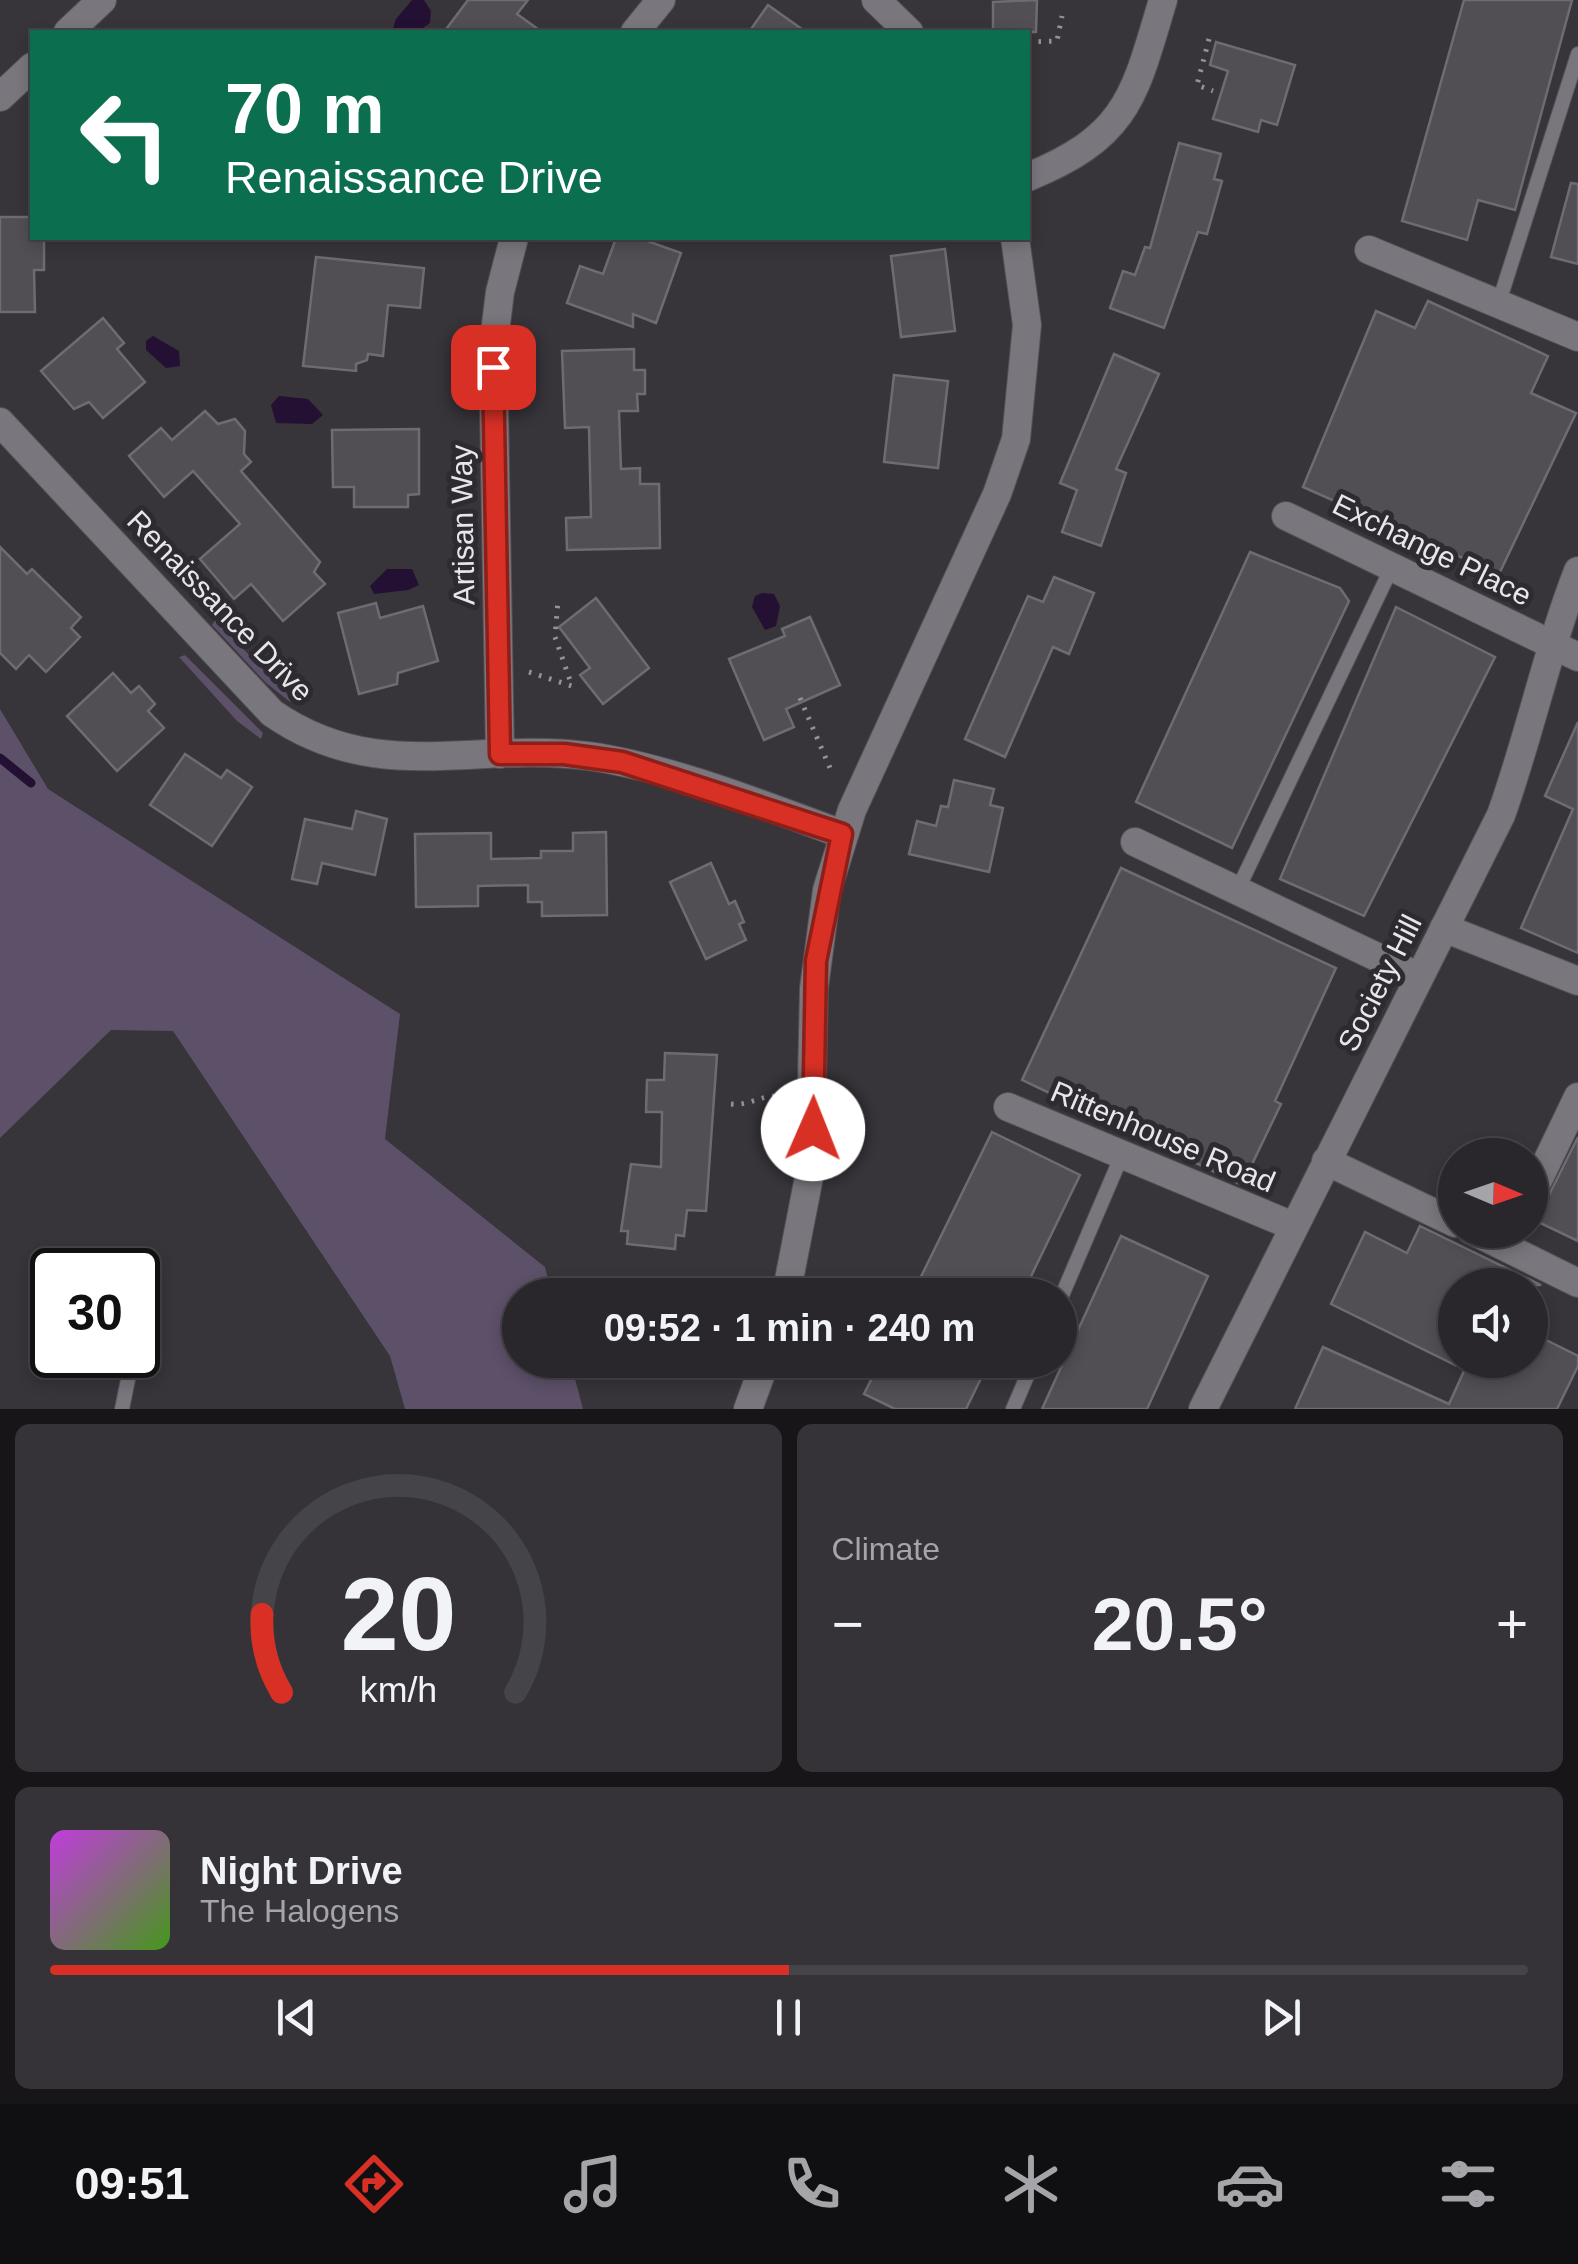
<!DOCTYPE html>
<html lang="en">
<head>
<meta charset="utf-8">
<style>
	:root { --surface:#29272c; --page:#353338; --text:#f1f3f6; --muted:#a5a5a9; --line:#454448; --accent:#d93025 }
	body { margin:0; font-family:Helvetica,sans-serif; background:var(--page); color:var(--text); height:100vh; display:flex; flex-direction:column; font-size:38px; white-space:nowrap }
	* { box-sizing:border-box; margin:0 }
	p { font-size:32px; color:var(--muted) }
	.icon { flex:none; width:55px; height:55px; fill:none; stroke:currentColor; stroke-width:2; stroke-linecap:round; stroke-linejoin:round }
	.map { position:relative; height:1409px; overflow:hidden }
	.panel { display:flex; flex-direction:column; gap:15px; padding:15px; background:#171518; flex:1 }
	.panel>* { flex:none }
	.top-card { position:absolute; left:30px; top:30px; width:1000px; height:210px; border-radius:0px; box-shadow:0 5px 15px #0003,0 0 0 2px var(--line); background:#0b6e4f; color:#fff; overflow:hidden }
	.needle { width:65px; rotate:92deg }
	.fabs { position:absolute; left:1438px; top:1138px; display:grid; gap:20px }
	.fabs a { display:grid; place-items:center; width:110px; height:110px; border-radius:50%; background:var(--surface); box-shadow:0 5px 15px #0003,0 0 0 2px var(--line); font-size:50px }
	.speed { position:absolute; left:30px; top:1248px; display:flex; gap:20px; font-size:50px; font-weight:700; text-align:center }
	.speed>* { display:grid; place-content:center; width:130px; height:130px; border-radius:50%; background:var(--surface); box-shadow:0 5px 15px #0003,0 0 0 2px var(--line); line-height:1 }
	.speed .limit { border:5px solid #111; border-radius:15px; background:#fff; color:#111 }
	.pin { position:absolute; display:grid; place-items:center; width:85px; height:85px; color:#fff; margin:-42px; border-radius:20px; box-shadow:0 5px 15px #0006 }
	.me { position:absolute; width:110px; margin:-55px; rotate:1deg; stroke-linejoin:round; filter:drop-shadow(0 0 8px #0008) }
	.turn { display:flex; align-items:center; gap:35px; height:210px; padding:0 30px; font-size:45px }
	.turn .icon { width:130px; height:130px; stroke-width:2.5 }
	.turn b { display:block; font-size:70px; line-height:85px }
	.big { font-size:75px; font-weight:700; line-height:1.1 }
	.panel .tile { flex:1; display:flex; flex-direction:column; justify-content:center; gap:15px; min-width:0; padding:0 35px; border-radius:15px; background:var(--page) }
	.panel .dial { align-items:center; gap:0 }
	.dial svg { height:260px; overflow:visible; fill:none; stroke:var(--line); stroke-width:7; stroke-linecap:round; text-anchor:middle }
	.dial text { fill:var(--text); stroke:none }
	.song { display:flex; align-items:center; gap:30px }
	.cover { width:120px; height:120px; border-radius:15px; background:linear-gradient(135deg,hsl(290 70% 55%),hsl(100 70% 35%)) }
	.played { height:10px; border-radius:5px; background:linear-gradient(90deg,var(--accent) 50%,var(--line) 50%) }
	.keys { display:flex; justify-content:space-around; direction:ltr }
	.heat { display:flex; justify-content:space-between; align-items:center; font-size:55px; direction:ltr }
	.panel .tiles { flex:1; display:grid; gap:15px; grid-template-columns:1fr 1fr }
	.tile:last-child { grid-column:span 2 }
	.trip { position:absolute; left:502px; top:1278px; width:575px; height:100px; border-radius:50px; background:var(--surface); box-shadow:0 5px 15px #0003,0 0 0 2px var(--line); font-weight:700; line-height:100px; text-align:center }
	.dock { display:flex; height:160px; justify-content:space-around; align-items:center; background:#101012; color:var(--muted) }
	.dock .icon { width:70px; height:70px }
	.dock .selected { color:var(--accent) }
	.dock b { font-size:45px; color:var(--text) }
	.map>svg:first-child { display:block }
</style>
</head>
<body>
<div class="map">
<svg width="1578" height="1409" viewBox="0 0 1578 1409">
	<rect width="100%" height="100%" fill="#37343a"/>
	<g fill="#5d5069">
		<path d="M215,620L289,696L295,698L290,702L265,682L212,625Z"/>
		<path d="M185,655L263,733L261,739L237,721L179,657Z"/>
		<path d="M0,709L48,789L400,1014L385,1139L545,1267L552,1295H520V1360H570L583,1409H405L390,1356L173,1031L111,1030L0,1138Z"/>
	</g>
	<g fill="#231033">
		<path d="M412,0H424L431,11L430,23L417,32H392L396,19Z"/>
		<path d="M153,336L179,351L180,366L166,368L146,350V341Z"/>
		<path d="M279,396L308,399L323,415L312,424L276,423L271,405Z"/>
		<path d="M387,569H412L419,585L408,590L374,594L370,586Z"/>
		<path d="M762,593L774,594L780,606L776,626L765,630L752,607L755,596Z"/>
	</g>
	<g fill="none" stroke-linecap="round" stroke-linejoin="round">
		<path stroke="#231033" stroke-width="9" d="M0,758L31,783"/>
	</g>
	<g fill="#514e54" stroke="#6e6b72" stroke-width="2.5">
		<path d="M468,0H528L517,14L542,32H444Z"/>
		<path d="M1037,0L1036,32H993V2Z"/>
		<path d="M1464,0H1572L1515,210L1478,200L1467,240L1402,221Z"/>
		<path d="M768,5L806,32H749Z"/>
		<path d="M1216,42L1295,65L1277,125L1261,120L1258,132L1213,119L1228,71L1210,65Z"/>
		<path d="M1179,143L1221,154L1214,179L1222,181L1207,234L1198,232L1164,328L1110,308L1123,271L1135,275L1145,247L1150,248Z"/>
		<path d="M1571,183L1578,184V264L1551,257Z"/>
		<path d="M0,217H32V238H44V270H34L35,312H0Z"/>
		<path d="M616,238H639L681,253L656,323L633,314V327L567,303L580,266L603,274Z"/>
		<path d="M945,249L955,331L901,337L891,256Z"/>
		<path d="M316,257L424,268L420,308L388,305L383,356L368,354L367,360L356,364V371L303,366Z"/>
		<path d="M1428,301L1548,356L1531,393L1576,413L1499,574L1303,487L1376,311L1415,328Z"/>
		<path d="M103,318L124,343L117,349L145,382L103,418L89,402L74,409L41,371Z"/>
		<path d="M634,349V370H645V394H637L638,411H619L621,469L640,468V484H659L660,548L567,550L566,518L591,517L589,427L565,428L562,351Z"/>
		<path d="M1114,354L1159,374L1116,469L1126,473L1101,546L1062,532L1077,490L1060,483Z"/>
		<path d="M894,375L948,381L938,468L884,462Z"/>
		<path d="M205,411L218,424L235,419L245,431L244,454L251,462L241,471L320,562L314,572L325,584L283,621L251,584L234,599L200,559L240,524L193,471L164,497L129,456L161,428L172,440Z"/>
		<path d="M419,429V494L408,495V507H354V487H333L332,430Z"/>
		<path d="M0,547L27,574L32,569L81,617L71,628L80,637L46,672L29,655L16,669L0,653Z"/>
		<path d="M1250,552L1340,588L1349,601L1232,848L1136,802Z"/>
		<path d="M1054,577L1094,593L1069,654L1053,647L1005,757L965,739L1028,596L1043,602Z"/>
		<path d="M596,598L649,668L603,704L580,675L590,668L559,627Z"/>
		<path d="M376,603L380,618L423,606L438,661L398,673L397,684L359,694L338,613Z"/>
		<path d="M1396,607L1495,657L1364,916L1280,879Z"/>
		<path d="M810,617L840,685L786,709L794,727L764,740L729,659L785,636L782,629Z"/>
		<path d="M113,673L131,693L139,686L155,704L148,711L164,728L117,771L67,716Z"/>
		<path d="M1578,722V953L1521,928L1573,809L1545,796Z"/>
		<path d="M185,754L221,778L227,770L252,787L212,846L150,805Z"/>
		<path d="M954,780L994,789L990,805L1003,808L989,872L909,854L917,821L936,826L941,806L948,807Z"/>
		<path d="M356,811L387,819L375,875L322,863L317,884L292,879L305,819L352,829Z"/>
		<path d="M606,832L607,915L542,916V902H528V885L478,886V906L416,907L415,834L491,833V859L541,858V851H573V833Z"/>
		<path d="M711,863L729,904L735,901L744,922L739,924L746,940L706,959L670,882Z"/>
		<path d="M1121,868L1336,968L1275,1101L1281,1104L1242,1185L1022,1080Z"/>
		<path d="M665,1053L717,1055L706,1211L687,1210L684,1236L676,1235L675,1249L627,1244L628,1231H621L631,1164L661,1167L662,1112H646L647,1080H664Z"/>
		<path d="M992,1132L1080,1175L1022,1295H912Z"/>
		<path d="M1578,1137V1241L1536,1221Z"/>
		<path d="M1420,1226L1541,1285H1455V1365L1331,1304L1365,1232L1407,1253Z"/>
		<path d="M1121,1236L1208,1276L1147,1409H1042Z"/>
		<path d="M1530,1332L1578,1356V1366L1557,1409H1295L1323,1347L1449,1404L1469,1360H1530Z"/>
		<path d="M881,1360H990L966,1409H895L864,1394Z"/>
	</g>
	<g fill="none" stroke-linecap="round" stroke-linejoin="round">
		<g stroke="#525155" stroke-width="16">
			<g id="service">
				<path d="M1499,302L1578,54"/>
				<path d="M1237,891L1392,567"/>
				<path d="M1060,1300L1122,1155"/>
				<path d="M138,1335L140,1324"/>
				<path d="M122,1409L133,1355"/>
				<path d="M1013,1409L1034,1360"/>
			</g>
		</g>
		<g stroke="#525155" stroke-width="30">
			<g id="minor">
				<path d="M876,0L909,32"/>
				<path d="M68,32L102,0"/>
				<path d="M635,32L661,0"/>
				<path d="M0,97L32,67"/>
				<path d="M1028,177C1128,136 1134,97 1163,0"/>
				<path d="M1369,250L1578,337"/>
				<path d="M0,422L272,713C377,786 473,741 588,756C668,767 766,806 842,834"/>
				<path d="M1286,516L1578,657"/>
				<path d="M500,754L493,348L500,292L514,238"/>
				<path d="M1135,842L1419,977"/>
				<path d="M1444,928L1578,981"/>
				<path d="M1008,1107L1293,1226"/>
				<path d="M1326,1161L1455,1223"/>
				<path d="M1530,1197L1578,1097"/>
				<path d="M1471,1230L1578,1283"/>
				<path d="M786,1295L810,1172L814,988L827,890L852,810L997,494L1016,439L1027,325L1015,238"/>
				<path d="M748,1409L766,1360"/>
				<path d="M1203,1409L1501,815C1530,734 1547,651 1578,571"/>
			</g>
		</g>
		<g stroke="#949397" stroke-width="5" stroke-dasharray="2.5 8" stroke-linecap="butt">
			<path d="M1209,39L1197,85L1213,91"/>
			<path d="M1028,42L1057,41L1062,16"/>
			<path d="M529,672L572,686L555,637L558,600"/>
			<path d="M800,698L833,775"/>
			<path d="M731,1104C749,1106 761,1095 779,1096"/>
		</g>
		<use href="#service" stroke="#7a767d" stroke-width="14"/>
		<use href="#minor" stroke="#7a767d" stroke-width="28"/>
	</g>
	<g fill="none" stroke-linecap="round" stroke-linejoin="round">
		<g stroke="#8d1f18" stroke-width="25">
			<path id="route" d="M493,367L500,754H564L622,762L842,834L816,961L813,1129"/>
		</g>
		<use href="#route" stroke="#d93025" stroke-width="18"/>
	</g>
	<g text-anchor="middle" stroke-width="10" stroke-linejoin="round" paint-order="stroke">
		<g font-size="30" fill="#e7e6e9" stroke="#2d2a30">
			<text transform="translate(463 525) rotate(-91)" y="10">Artisan Way</text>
			<text transform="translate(1432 550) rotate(26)" y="10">Exchange Place</text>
			<text transform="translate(220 606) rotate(46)" y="10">Renaissance Drive</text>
			<text transform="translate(1380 983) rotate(-63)" y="10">Society Hill</text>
			<text transform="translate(1163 1137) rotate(23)" y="10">Rittenhouse Road</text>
		</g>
	</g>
</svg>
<div class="fabs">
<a><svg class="needle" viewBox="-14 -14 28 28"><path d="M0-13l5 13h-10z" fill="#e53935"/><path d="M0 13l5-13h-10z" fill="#a5a5a9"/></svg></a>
<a><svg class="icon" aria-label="sound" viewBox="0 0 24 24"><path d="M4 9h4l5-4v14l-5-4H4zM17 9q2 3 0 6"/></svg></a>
</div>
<div class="speed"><div class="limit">30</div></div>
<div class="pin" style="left:493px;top:367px;background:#d93025"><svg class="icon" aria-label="arrive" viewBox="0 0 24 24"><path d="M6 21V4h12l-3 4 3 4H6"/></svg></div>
<svg class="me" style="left:813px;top:1129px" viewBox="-20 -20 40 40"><circle r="19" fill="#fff"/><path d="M0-13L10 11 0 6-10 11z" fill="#d93025"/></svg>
<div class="trip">09:52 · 1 min · 240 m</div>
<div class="top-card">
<div class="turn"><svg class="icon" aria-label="left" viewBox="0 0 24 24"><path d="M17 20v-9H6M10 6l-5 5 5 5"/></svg><div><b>70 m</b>Renaissance Drive</div></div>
</div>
</div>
<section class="panel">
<div class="tiles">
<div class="tile dial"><svg viewBox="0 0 100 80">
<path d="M14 69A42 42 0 1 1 86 69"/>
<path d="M14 69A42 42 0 0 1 8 45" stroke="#d93025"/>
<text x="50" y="56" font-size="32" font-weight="700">20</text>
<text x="50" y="72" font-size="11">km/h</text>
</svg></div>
<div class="tile"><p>Climate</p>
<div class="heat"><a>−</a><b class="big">20.5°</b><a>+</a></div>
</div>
<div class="tile">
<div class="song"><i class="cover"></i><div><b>Night Drive</b><p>The Halogens</p></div></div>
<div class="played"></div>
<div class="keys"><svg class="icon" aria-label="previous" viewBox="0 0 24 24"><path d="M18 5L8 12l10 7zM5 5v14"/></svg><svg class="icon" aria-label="pause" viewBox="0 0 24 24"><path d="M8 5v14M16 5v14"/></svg><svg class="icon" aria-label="next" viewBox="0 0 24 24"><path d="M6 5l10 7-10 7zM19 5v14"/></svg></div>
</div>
</div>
</section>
<nav class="dock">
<b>09:51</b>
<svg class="icon selected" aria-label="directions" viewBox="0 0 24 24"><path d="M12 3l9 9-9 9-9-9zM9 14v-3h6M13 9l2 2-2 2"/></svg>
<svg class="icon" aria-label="music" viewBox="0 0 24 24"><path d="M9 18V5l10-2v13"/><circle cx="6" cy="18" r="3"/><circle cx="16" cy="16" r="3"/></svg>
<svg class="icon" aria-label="phone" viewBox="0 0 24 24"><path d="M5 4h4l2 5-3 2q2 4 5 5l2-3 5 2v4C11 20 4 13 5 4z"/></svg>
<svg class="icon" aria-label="climate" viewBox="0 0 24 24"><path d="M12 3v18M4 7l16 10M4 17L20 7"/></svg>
<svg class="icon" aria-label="car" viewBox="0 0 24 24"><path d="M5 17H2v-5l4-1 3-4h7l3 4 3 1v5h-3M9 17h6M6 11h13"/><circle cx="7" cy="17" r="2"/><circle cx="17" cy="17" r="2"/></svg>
<svg class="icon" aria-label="filters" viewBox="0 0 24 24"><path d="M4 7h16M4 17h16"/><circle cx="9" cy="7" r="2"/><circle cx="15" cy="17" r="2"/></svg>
</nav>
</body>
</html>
